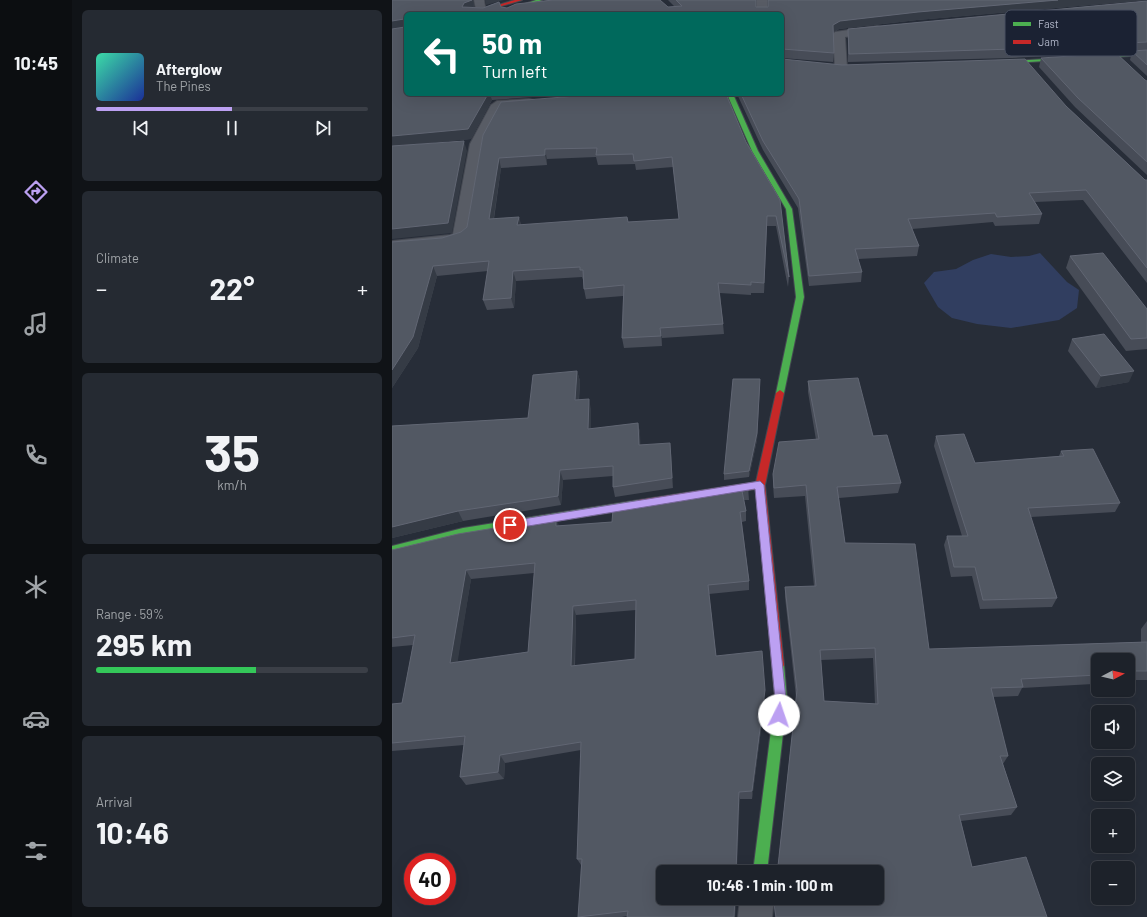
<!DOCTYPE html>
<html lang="en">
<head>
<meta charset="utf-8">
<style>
	:root { --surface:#1d222a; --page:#252a32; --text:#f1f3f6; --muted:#a0a4a8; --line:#3b3f47; --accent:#bca0f2 }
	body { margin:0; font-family:Barlow,sans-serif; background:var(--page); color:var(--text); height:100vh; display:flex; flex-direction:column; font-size:15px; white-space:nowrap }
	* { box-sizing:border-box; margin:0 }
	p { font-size:13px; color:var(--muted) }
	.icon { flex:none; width:22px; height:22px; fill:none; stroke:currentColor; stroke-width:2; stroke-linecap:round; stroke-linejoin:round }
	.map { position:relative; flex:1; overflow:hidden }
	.side { display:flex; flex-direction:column; gap:10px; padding:10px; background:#101317; width:320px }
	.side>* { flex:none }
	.banner { position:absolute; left:12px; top:12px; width:380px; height:84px; border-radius:6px; box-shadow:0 4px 16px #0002,0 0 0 1px var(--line); background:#00695c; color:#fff; overflow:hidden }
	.needle { width:26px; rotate:83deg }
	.fabs { position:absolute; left:699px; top:653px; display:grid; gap:8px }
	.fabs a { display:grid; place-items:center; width:44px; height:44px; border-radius:6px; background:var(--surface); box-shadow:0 4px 16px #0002,0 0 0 1px var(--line); font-size:20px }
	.speed { position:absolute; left:12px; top:853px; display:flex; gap:8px; font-size:20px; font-weight:700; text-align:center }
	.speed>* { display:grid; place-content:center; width:52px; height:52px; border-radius:50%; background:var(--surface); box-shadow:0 4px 16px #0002,0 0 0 1px var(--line); line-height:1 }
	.speed .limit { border:6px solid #d22; background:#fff; color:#111 }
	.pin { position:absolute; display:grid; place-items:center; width:34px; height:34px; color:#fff; margin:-17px; border:2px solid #fff; border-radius:50%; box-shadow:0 1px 4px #0007 }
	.me { position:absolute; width:44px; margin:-22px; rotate:4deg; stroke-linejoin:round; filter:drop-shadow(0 0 3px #0008) }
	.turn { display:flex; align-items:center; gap:14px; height:84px; padding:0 12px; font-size:18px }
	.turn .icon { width:52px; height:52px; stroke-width:2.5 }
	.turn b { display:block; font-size:28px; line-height:34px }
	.big { font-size:30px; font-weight:700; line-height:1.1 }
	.side .card { flex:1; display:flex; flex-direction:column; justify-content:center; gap:6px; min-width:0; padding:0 14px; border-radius:6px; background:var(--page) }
	.side .dial { align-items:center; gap:0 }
	.dial b { font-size:52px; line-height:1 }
	.song { display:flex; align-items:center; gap:12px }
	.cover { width:48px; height:48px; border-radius:6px; background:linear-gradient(135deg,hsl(160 70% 55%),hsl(230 70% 35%)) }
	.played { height:4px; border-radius:2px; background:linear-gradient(90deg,var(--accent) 50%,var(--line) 50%) }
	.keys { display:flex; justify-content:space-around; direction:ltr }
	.heat { display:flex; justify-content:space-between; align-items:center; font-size:22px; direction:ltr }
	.charge { height:6px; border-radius:3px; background:linear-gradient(90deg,#34c759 59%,var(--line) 0) }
	.trip { position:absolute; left:264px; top:865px; width:228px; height:40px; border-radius:6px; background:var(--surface); box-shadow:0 4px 16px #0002,0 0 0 1px var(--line); font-weight:700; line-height:40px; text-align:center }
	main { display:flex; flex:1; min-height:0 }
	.menu { display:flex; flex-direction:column; width:72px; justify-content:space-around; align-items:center; background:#0c0e11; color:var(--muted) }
	.menu .icon { width:28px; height:28px }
	.menu .active { color:var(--accent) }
	.menu b { font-size:18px; color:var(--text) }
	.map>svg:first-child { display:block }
</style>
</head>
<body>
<main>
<nav class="menu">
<b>10:45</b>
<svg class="icon active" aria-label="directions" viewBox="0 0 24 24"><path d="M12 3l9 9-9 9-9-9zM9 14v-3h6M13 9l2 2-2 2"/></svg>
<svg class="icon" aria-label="music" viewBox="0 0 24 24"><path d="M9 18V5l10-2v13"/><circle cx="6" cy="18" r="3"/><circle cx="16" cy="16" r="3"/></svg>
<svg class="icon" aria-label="phone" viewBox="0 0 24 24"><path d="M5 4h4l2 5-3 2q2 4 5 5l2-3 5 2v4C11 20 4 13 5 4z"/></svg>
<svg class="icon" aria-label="climate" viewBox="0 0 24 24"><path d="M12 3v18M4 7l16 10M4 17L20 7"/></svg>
<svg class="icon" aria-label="car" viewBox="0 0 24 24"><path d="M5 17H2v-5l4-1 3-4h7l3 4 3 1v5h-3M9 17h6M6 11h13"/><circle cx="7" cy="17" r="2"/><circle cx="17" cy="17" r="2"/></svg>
<svg class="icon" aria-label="filters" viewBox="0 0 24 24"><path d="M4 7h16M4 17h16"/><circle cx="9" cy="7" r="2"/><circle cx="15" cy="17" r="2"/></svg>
</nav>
<section class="side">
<div class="card">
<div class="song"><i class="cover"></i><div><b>Afterglow</b><p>The Pines</p></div></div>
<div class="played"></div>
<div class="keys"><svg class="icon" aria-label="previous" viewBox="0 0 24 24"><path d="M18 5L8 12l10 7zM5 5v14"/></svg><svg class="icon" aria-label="pause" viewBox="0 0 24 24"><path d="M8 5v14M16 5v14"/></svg><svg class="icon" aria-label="next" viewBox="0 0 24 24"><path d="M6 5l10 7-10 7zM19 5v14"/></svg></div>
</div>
<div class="card"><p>Climate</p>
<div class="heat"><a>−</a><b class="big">22°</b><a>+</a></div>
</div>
<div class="card dial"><b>35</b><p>km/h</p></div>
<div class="card"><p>Range · 59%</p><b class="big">295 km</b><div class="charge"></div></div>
<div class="card"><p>Arrival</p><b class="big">10:46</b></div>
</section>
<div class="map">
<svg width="755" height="917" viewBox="0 0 755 917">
	<rect width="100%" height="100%" fill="#272d38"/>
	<path fill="#313e60" d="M648,253L675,282L687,290L685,308L667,320L619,328L585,324L560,318L546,307L532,283L542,272L564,269L581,260L599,254L619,257L637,256Z"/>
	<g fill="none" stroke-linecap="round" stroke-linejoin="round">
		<g stroke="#444851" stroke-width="2">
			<g id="street">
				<path d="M82,0H92L94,12L93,14H85Z"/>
				<rect x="365" y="0" width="10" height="14"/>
				<path d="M485,26L489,27L490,29L489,31L453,37L455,68L453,71H445L443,68L441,34L443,32Z"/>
				<path d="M137,99L142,100L143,103L142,106L110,109L92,144L77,236C68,250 17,249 0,251V241L58,235L61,234L78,144L99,105L105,101Z"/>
				<path d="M348,898H382L380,917H346Z"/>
			</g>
		</g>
		<g stroke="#444851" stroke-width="2">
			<g id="fast">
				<path d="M144,0H150L117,12L113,11Z"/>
				<path d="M755,53V55L605,64L603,63L605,62Z"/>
				<path d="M335,94H341L366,151L400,209L412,297L392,393L388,396L384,393L404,297L394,209L360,151Z"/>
				<path d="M247,500L250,501L252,504L250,507L247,508L71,536L0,554V546L71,528Z"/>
				<path d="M386,660L390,661L392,665L395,699L375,872H361L383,699L380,665L382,661Z"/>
			</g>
		</g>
		<g stroke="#444851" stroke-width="2">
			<g id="jam">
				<path d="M123,0H130L83,14H76Z"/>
				<path d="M388,390L392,393L373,485L392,665L390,669L386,670L382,669L380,665L364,489L247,508L244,507L242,504L244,501L247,500L364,482L384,393Z"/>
			</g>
		</g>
		<use href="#street" fill="#585c65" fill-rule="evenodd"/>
		<use href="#fast" fill="#4caf50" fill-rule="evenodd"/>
		<use href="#jam" fill="#c62828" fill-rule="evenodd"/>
	</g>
	<g fill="#474c57" fill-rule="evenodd">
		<path d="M0,0H81L82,7L91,8L107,2L109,7L115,8L124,4L161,0H268L276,7H283L276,0H364V7H376V0H755L525,20L447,29L441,33L442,53L441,62L390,58V14H14V94H183L100,100L79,139L0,146Z"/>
		<path d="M755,1V50L620,58L456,62V29Z"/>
		<path d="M755,50V76L738,60L740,51Z"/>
		<path d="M649,58L755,81V175L683,107L647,67Z"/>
		<path d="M345,94H390L674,106L753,180H755V283L691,200L643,202L650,214L647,224L603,226L601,222L520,229L527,246L525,256L466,259L470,272L469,282L417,286L406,208L371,150Z"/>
		<path d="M91,135L354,142L388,200L397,277L396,287L384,226H375L372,293H359V295L328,293L332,334L270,338V346L232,348L230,338L231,296L194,299L192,289L191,280L190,277L124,281L122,308L95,310L91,300L96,271L45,276L26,348L0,388V242L50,238L69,232L75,227ZM204,157L206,165L243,164L244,170L281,167L287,219L236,222L129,225L127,217L102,219L109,168L155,165V159Z"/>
		<path d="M678,256L755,309V349L734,351L674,268Z"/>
		<path d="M680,339L737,382L704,388L676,351Z"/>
		<path d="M185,371L188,381L187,400L199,409V429L246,423L248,433V445L279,453L281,488L223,497L221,487V476L171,480L169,505L71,521L0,538V426L136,418Z"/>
		<path d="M416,381L481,436L509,483L506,493L447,498L453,543L537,649L749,642V629L755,621V680H736V660H706V681H703L701,684L630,688L626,696L601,697L616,756L611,764L625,807L619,815L569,821L580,867L655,917H383L382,904L485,872H378V867L386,866L404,697L393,597V587L422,586L413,496L382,498L381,485V474L424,440L416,392ZM481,658L483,704L432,701L429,660Z"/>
		<path d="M368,385L365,440L357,477L332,480V474Z"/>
		<path d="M544,436L583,463L667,456L669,451L728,503L723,512L639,517L665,598L660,607L588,609L580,576L559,577L552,545L555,536H570L542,446Z"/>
		<path d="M356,487L357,500H352L354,511V521L350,522L357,581V590L317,594L324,656L373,690V699L360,799H348L271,898H344L343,917L235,916L230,917H187L189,865L185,859L189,750L113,763L112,779L74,785L68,777L72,745L0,751V704L10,703L21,645L0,647V550L167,526L220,522ZM142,573L136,652L65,662L79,579ZM244,610L243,659L183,666L184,615Z"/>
	</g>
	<g fill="#353b45">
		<path d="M81,0L82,8L70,7L72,3Z"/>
		<path d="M93,0H112L94,5Z"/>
		<path d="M666,0H755L525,20L447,29L440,33L441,25L448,21L526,12Z"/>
		<path d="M12,19L14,27L0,30V21Z"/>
		<path d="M96,94H98L100,100L79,139L0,146V136Z"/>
		<path d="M72,141L75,151L60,233L0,239V229Z"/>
		<path d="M153,149L155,159V165L153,155Z"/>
		<path d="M107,158L109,168L100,229L97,219Z"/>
		<path d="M375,216V226L372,293V283Z"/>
		<path d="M127,217L129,227L125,225Z"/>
		<path d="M41,266L45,276L26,348L0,388V370Z"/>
		<path d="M121,271L124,281L122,308L119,298Z"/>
		<path d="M268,328L270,338V346L269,336Z"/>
		<path d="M185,371L188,381L186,410L183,400Z"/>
		<path d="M742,371L737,382L704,388L709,376Z"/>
		<path d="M368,379L365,440L357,477V471Z"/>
		<path d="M197,399L199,409V439L196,429Z"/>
		<path d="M246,423L248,433L249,455L247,445Z"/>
		<path d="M278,443L279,453L281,488L280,478Z"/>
		<path d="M168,470L171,480L169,505L166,496Z"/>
		<path d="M66,511L71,521L0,538V527Z"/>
		<path d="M164,518L168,528L164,526Z"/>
		<path d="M74,570L79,579L64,672L58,663Z"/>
		<path d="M181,606L184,615L182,675L179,666Z"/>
		<path d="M373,690V699L360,799V791Z"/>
		<path d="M108,755L113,763L112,779L106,772Z"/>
		<path d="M347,792L348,799L345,872H344Z"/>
		<path d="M343,898H344L343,917H342Z"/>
	</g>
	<g fill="#525863" stroke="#616673" fill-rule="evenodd">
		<path d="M0,0H80L72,3L70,7L91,8L107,2L109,7L115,8L124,4L161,0H268L276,7L290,6L284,0H364V7H376V0H666L526,12L448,21L441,25L442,53L390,49V50V14H14V94H96L76,129L0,136V29L13,27L12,19L0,21Z"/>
		<path d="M755,1V42L622,49L457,54L456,29Z"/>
		<path d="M755,50V65L740,51Z"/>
		<path d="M724,53L753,80L755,81V162L686,98L649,58Z"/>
		<path d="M390,59L450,65L633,59L674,106L753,180H755V268L694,190L637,193L650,214L605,217L603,213L516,219L527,246L463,249L470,272L417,276L407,199L371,141L349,94H390Z"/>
		<path d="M209,94H334L354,142L388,200L397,277L384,216H375L372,283L359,282V285L326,283L331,324L268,328L269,336L230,338L232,285L192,289L191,270H188V267L121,271L119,298L91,300L97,261L41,266L21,337L0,370V242L50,238L69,232L75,227L91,135L109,102ZM205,148L204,155L241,154L242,161L280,157L287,219L236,222L235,217L125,225L127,217L97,219L107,158L153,155V149Z"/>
		<path d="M72,141L56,223L0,229V146Z"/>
		<path d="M711,253L755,309V338L739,339L678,256Z"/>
		<path d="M712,334L742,371L709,376L680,339Z"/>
		<path d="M185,371L183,400L197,399L196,429L246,423L247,445L278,443L280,478L221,487V466L168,470L166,496L66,511L0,527V426L136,418L141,375Z"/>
		<path d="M466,378L481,436L495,435L509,483L445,487L453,543L523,544L537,649L755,642V671H736V660H706V675L629,679L631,687L599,688L616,756H608L625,807L567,815L580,867L634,857L655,917H384L382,904L383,898H485V872H378V867L386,866L405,690L393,587L424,586L414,485L382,488L381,474L387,442L427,439L416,381ZM483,648L486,704L432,701L428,650Z"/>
		<path d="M341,379H368L365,433L357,471L332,474Z"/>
		<path d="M572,434L583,463L672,456L669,451L701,449L728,503L636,508L665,598L591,600L583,567H562L555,536H576L544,436Z"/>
		<path d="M356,487L357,490L350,491L354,511L348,512L357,581L316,585L324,656L370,651L373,690L360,791L347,792L344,872H271V898H343L342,917H235L236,911L186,917L190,859H185L189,742L108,755L106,772L68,777L73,736L0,743V704L10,703L23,635L0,638V550L66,534L164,518V526L220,522L221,509ZM143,563L136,652L58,663L74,570ZM244,600L243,659L179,666L181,606Z"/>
	</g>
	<path fill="#bca0f2" stroke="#7a689d" d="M368,481L372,485L394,699L391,719L387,721L383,719L381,715L383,699L363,489L118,529L113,525L118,521Z"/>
	<rect x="613" y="10" width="132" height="46" rx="6" fill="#1b2233" stroke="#484f60" stroke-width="1"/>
	<rect x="621" y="22" width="18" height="4" fill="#4caf50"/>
	<rect x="621" y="40" width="18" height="4" fill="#c62828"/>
	<g font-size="11" fill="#b1b7c9">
		<text x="646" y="28">Fast</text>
		<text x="646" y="46">Jam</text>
	</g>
</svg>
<div class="fabs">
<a><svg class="needle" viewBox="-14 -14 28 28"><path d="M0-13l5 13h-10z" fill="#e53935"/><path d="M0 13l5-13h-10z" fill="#a0a4a8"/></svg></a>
<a><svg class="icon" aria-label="sound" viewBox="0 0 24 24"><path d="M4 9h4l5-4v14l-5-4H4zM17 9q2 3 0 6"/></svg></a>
<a><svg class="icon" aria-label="layers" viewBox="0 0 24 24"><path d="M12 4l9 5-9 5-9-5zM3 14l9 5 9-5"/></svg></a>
<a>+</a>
<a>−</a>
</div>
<div class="speed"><div class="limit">40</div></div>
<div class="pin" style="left:118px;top:525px;background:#d93025"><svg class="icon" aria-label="arrive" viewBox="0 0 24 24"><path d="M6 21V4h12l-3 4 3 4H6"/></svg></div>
<svg class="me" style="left:387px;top:715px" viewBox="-20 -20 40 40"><circle r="19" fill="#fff"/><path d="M0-13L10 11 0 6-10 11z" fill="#bca0f2"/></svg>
<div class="trip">10:46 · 1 min · 100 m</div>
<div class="banner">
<div class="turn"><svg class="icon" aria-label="left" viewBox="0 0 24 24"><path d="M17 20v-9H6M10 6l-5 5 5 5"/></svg><div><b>50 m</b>Turn left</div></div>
</div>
</div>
</main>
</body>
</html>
